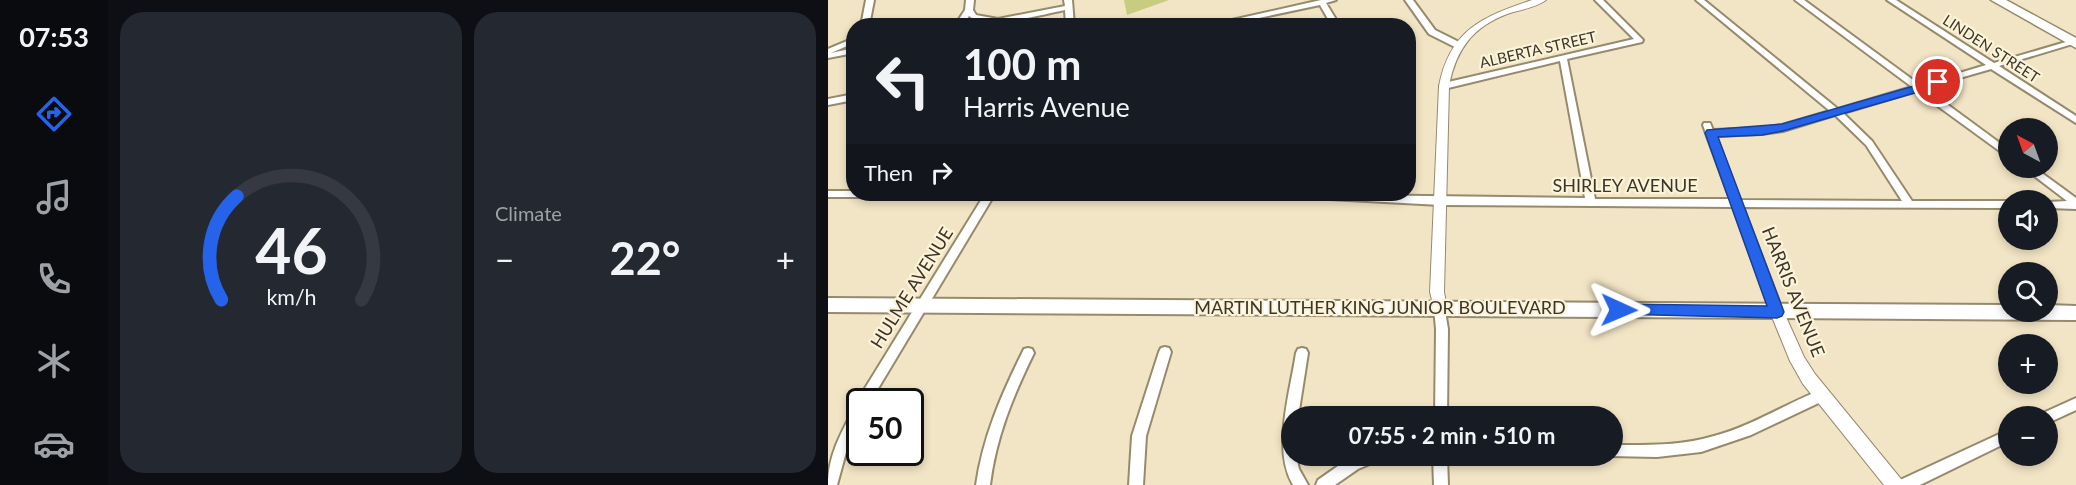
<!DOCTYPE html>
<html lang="en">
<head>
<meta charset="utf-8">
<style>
	:root { --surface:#171b24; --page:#242831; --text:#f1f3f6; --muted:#9ea1a6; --line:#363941; --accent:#2563eb }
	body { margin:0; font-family:Lato,sans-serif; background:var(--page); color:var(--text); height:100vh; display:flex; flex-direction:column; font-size:22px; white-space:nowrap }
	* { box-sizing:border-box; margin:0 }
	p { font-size:20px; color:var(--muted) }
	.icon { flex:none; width:33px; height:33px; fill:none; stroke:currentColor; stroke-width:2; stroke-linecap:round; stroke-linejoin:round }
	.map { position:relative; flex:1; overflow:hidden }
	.sheet { display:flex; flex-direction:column; gap:12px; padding:12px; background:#0d0f14; width:720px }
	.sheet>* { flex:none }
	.hud { position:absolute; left:18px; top:18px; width:570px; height:183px; border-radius:24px; box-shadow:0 3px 9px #0003; background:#171b24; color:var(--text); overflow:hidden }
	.needle { width:39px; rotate:319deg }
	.buttons { position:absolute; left:1170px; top:118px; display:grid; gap:12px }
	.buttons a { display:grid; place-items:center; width:60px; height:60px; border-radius:50%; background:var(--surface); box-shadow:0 3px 9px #0003; font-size:30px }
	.speed { position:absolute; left:18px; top:388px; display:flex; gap:12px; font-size:30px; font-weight:700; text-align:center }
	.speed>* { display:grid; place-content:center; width:78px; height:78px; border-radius:50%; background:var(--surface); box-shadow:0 3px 9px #0003; line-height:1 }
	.speed .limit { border:3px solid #111; border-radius:9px; background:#fff; color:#111 }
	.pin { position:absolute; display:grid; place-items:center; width:51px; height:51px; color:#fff; margin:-26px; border:3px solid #fff; border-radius:50%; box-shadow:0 2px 6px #0007 }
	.me { position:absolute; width:66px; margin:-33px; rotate:91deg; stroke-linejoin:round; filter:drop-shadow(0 0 4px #0008) }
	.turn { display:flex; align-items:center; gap:21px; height:126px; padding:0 18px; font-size:27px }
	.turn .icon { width:78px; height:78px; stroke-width:2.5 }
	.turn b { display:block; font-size:42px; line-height:51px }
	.then { display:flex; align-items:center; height:57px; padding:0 18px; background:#0003; gap:12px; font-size:22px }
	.big { font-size:45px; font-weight:700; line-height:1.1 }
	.sheet .widget { flex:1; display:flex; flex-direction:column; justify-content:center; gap:9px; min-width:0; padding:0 21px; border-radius:24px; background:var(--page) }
	.sheet .dial { align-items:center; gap:0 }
	.dial svg { height:156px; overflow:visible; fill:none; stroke:var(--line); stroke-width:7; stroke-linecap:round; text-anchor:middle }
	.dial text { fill:var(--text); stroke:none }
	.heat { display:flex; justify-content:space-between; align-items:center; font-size:33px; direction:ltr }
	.sheet .tiles { flex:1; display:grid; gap:12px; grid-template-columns:repeat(2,1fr) }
	.trip { position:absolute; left:453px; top:406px; width:342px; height:60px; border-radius:30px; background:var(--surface); box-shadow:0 3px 9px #0003; font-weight:700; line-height:60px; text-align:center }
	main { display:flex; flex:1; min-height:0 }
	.dock { display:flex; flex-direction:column; width:108px; justify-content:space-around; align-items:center; background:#090b0e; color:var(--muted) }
	.dock .icon { width:42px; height:42px }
	.dock .current { color:var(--accent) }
	.dock b { font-size:27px; color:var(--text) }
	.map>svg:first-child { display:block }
</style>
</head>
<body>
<main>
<nav class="dock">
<b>07:53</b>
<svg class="icon current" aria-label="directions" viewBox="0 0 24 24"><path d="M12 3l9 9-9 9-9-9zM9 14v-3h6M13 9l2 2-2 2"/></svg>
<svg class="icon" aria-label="music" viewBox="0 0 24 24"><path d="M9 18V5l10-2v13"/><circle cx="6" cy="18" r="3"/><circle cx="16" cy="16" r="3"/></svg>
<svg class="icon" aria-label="phone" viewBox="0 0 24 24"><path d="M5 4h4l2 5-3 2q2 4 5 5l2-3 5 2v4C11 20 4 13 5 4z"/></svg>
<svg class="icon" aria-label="climate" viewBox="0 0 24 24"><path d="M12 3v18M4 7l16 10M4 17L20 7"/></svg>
<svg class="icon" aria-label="car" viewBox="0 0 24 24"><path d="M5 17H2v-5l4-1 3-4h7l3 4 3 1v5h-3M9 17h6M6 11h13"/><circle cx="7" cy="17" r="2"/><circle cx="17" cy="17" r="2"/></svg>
</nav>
<section class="sheet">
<div class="tiles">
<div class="widget dial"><svg viewBox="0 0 100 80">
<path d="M14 69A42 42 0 1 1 86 69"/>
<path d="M14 69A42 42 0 0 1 22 16" stroke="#2563eb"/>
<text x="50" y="56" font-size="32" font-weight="700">46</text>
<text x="50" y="72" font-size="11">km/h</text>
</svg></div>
<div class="widget"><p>Climate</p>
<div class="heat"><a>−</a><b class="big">22°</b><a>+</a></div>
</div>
</div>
</section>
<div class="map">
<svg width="1248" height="485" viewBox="0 0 1248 485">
	<rect width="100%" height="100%" fill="#f2e5c5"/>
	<path fill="#c8cc81" d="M296,0H341L299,15Z"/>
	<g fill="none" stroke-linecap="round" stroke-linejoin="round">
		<g stroke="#968a6d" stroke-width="4">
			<g id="minor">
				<path d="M38,0H46L41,26H33Z"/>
				<path d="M138,0H146L145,10L148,15L170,19L237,6L236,0H244L246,26H238L237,10C215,14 158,31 141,16L137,22L140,26H132L129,22L137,10Z"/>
				<path d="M493,0H508L498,3L512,26H504L492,5L393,26H377Z"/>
				<path d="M577,0H585L607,30L633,43V47H627L601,34Z"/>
				<path d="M767,0H775L815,40L814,42L739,59L767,199H902L875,125L876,123H882L885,130L934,128L954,125L1002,111L868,0H876L1010,109L1084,87L967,0H976L1092,85L1158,65L1059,0H1068L1166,63L1248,39V43L1171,66L1248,116V123L1163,69L1097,88L1180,149V156L1177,155L1089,91L1015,113L1044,141L1084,201H1180V208L915,207L955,312L953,315L949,317L945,315L943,312L905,207L612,205L446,196L444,194L757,198L732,61L616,89L612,86L616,83L806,39ZM1007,115L1038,145L1074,201L912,200L888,136L934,134L955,131Z"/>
				<path d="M26,38V43L3,53L26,48V53L0,58V49Z"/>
				<path d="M26,94V100L0,105V99Z"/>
				<path d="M1196,168H1207L1248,198V209L1220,208V202L1239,201Z"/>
				<path d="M0,191H26V194H170L165,197L42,402H32V423L20,445L9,485H0C0,455 14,431 28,405L30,404L31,398L155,197H0Z"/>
				<path d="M612,303L616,305L620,329L619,417H607L608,329L606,308L608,305Z"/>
				<path d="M337,347L341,348L343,352L318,436L315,485H301L304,436L331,352L333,348Z"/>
				<path d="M200,348L204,349L206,353C185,396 168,437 162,485H148C155,436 174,393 196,349Z"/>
				<path d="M474,348L478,349L480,353L470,417H464V456H468L471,469L480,485H465C444,449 462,393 468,353L470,349Z"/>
				<path d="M993,390L997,392L999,396L997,400L923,435L873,452L829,457L781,456H784V445C819,445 853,446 886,436C924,426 957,404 993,390Z"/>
				<path d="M1248,398V410L1220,423V417H1214L1215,413Z"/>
				<path d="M1180,430V442L1092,485H1070L1072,480Z"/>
				<path d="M528,456H551L549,461L530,469L507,485H488L490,480L520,459Z"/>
				<path d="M605,456H619L620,485H606Z"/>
			</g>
		</g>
		<g stroke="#968a6d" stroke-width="2">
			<g id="tertiary">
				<path d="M704,0H718C709,7 693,10 682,13C645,26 628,49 621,86L616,292L619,308L617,312L612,314L607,312L602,292L611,86C622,30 654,17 704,0Z"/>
				<path d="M949,306L954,308L976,357L987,374L1073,479L1076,485H1056L975,384L962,361L942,312L944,308Z"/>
			</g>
		</g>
		<g stroke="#968a6d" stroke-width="4">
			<path id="secondary" d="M0,298L1180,305V312H1220V305L1248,306V320L0,312Z"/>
		</g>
		<g stroke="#968a6d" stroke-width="3">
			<path id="primary" d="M1163,0H1178L1248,38V48Z"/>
		</g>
		<use href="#minor" fill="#fff" fill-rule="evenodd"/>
		<use href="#tertiary" fill="#fff" fill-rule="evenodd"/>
		<use href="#secondary" fill="#fff" fill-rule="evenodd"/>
		<use href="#primary" fill="#fff" fill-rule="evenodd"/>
	</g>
	<path fill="#2563eb" stroke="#184099" stroke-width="1.5" d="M1110,79L1116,82L1114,85L955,131L934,135L890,137L956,312L954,316L949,318L786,314L784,310L786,306L791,304L939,306L877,133L879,130L954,124Z"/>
	<g text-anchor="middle" stroke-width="4.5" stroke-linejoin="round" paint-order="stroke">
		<g font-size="15" fill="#3b3629" stroke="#fdf3d9">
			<text transform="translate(1163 49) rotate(33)" y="5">LINDEN STREET</text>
			<text transform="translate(710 50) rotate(-13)" y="5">ALBERTA STREET</text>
		</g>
		<g font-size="18" fill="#3b3629" stroke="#fdf3d9">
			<text x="797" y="192">SHIRLEY AVENUE</text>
			<text transform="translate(84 288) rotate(-58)" y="6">HULME AVENUE</text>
			<text transform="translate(965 292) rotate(68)" y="6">HARRIS AVENUE</text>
			<text x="552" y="314">MARTIN LUTHER KING JUNIOR BOULEVARD</text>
		</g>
	</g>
</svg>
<div class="buttons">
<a><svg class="needle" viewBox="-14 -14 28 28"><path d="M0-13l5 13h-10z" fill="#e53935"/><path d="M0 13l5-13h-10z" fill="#9ea1a6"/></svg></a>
<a><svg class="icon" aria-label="sound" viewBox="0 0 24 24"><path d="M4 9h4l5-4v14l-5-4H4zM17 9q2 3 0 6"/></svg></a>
<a><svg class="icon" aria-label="search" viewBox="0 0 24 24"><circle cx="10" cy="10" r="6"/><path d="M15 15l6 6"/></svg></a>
<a>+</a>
<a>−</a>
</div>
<div class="speed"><div class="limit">50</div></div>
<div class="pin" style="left:1110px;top:82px;background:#d93025"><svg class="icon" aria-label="arrive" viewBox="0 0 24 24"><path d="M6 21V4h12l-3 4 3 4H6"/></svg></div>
<svg class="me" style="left:791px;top:310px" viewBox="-20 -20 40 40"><path d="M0-17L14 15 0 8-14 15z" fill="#2563eb" stroke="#fff" stroke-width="4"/></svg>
<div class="trip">07:55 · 2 min · 510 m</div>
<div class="hud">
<div class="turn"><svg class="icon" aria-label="left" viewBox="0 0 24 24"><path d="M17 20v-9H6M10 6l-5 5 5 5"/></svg><div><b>100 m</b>Harris Avenue</div></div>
<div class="then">Then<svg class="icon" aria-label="right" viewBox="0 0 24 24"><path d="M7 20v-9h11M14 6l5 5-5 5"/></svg></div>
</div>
</div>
</main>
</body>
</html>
